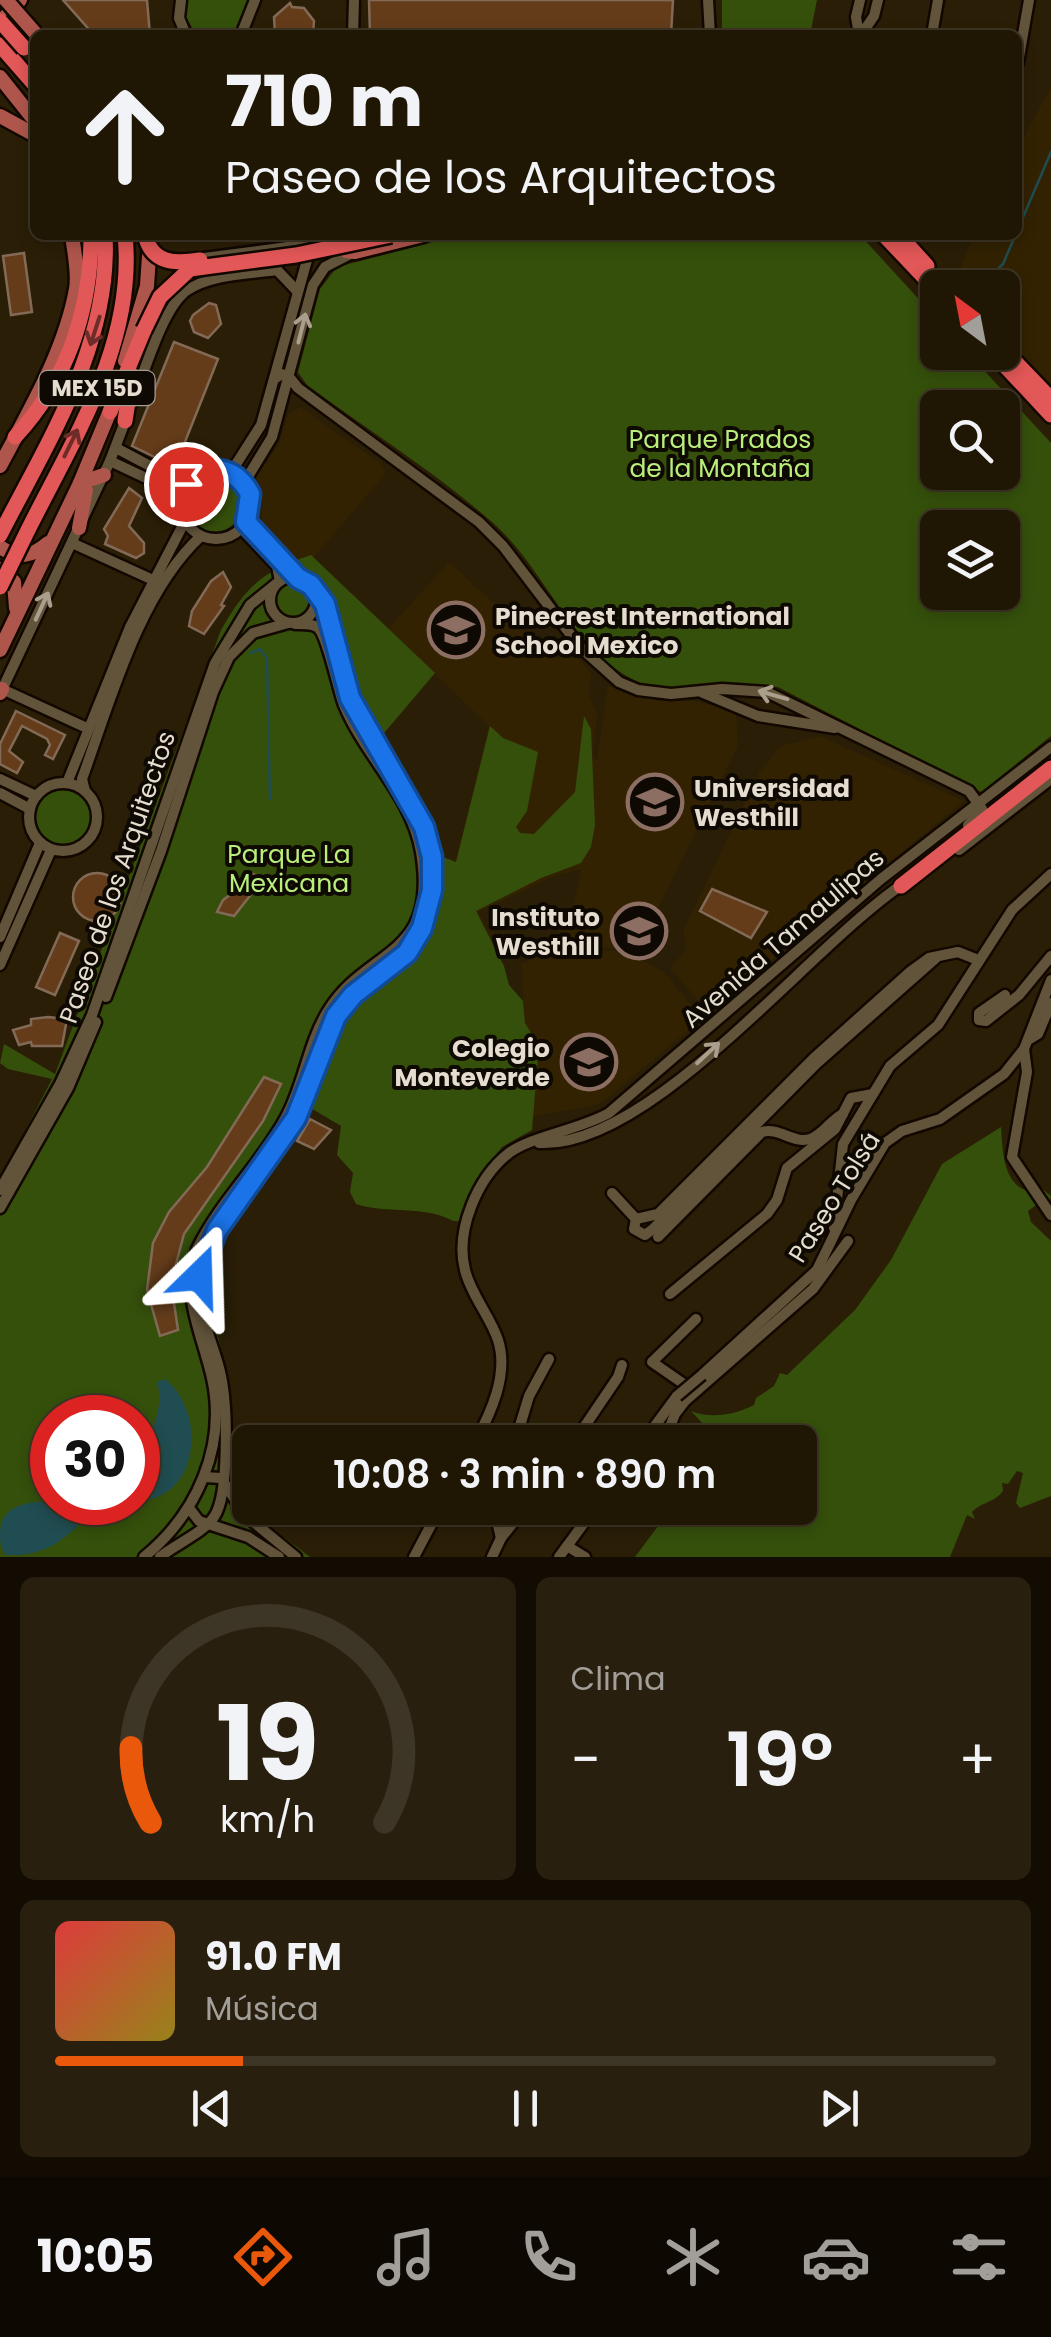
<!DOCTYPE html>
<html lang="es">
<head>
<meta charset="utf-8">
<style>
	:root { --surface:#201604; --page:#281f0e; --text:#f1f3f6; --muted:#a29f9a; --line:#3d3526; --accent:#ea580c }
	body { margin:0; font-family:Poppins,sans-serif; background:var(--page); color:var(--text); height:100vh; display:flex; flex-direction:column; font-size:38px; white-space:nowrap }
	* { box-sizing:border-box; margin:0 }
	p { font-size:32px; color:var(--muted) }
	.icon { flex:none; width:55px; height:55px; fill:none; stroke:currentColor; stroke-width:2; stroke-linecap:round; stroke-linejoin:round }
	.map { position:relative; height:1557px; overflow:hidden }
	.side { display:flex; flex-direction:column; gap:20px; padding:20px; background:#120c02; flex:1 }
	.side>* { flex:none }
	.hud { position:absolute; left:30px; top:30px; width:992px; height:210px; border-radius:15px; box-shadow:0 5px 15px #0003,0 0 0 2px var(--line); background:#201604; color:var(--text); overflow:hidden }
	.needle { width:65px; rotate:328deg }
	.fabs { position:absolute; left:920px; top:270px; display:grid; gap:20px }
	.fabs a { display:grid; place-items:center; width:100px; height:100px; border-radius:15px; background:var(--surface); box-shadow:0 5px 15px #0003,0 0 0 2px var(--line); font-size:50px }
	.speed { position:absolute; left:30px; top:1395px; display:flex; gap:20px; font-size:50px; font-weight:700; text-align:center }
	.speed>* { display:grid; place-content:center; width:130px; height:130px; border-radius:50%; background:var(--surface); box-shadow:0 5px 15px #0003,0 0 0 2px var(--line); line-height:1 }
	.speed .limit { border:15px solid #d22; background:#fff; color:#111 }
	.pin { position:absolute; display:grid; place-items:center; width:85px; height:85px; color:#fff; margin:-42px; border:5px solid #fff; border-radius:50%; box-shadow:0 2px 10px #0007 }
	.me { position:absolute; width:110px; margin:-55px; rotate:22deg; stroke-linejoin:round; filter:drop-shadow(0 0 8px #0008) }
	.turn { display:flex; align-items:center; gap:35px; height:210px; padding:0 30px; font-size:45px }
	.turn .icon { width:130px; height:130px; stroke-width:2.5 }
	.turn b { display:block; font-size:70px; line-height:85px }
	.big { font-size:75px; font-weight:600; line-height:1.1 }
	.side .card { flex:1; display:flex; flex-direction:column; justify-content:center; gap:15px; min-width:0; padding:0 35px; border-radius:15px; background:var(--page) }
	.side .dial { align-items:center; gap:0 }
	.dial svg { height:260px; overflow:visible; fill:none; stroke:var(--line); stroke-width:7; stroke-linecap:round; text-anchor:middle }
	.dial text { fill:var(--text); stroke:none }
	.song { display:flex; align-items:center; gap:30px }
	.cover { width:120px; height:120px; border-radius:15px; background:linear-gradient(135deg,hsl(0 70% 55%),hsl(50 70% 35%)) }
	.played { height:10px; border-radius:5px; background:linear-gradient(90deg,var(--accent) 20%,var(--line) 20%) }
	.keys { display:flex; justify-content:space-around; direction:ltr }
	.heat { display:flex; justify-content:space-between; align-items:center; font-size:55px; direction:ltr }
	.side .tiles { flex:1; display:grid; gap:20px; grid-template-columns:1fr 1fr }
	.card:last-child { grid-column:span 2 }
	.trip { position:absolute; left:232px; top:1425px; width:585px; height:100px; border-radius:15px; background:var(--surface); box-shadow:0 5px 15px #0003,0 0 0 2px var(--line); font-weight:600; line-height:100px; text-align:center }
	.tabs { display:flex; height:160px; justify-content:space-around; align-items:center; background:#0d0902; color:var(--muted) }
	.tabs .icon { width:70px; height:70px }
	.tabs .on { color:var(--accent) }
	.tabs b { font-size:45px; color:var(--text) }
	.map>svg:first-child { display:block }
</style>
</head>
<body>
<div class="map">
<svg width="1051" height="1557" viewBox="0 0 1051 1557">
	<rect width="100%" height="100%" fill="#2a1e06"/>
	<g fill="#322202">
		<path d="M1051,87V389L1003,341L1002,288L952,286L975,235H1018V148Z"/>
		<path d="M300,407L380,463L386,473L314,557L298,560L262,525V490L256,477L278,446L288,415Z"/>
		<path d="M449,562L543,649L559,659L570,649L591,673L589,696L597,713L593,755L597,760L608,686L660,701H694L736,711L738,746L657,910L631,947L597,948L564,941L582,869L552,877L478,912L500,953L480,952L443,912L489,726L388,629Z"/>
		<path d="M820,736L964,801L708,1012L670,968L687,948L683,931L760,771L781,746Z"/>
		<path d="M559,947L628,952L665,973L702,1019L600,1104L531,1117L521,964Z"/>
	</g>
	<g fill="#35500b" fill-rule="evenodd">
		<path d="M186,0H251L240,27L233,35H197L185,16Z"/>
		<path d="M722,0H817L810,35H722Z"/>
		<path d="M460,235H860L937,319L938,352L968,353L1051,443V736L981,792L778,687C737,681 668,697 634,680C570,648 545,568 492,522C435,472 368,430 307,385L298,372L320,289L337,267ZM938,408H1002V472H938ZM938,528H1002V592H938Z"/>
		<circle cx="214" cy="504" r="28"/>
		<path d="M311,555L435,673L379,739L422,806L438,855L456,862L490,726L503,738L538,752L527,811L516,827L520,833L534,834L575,792L584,716L591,729L595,825L591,847L581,863L541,878L476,911L504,966L509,985L523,1001L525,1023L539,1046L532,1130L502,1147L486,1167L460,1221H453C424,1205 387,1214 356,1204L350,1192L353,1173L337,1155L341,1126L309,1107L213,1252L206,1288L227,1373L232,1412L230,1449L240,1496L248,1510L310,1557H0V1179L52,1079L8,1069L0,1063L4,1044L55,1074L221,630C246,586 263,571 311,555ZM52,1418H138V1502H52Z"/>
		<circle cx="63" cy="818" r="28"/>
		<path d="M1001,1127C1003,1153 1003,1191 1036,1192L1039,1186L1051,1196L1048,1207L1040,1202L1028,1211L1031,1222L1051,1241V1496L1020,1508L1016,1503L1023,1473L1017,1471L1008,1484L1002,1483L1003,1491C994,1503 981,1502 972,1512L975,1519L967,1515L950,1557H635L667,1514V1508H800V1442H712L716,1438L691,1411C710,1419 735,1415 754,1405L756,1398L774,1386L780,1373L787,1375L855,1310L891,1260L942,1164Z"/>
	</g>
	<g fill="#204d51">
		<path d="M165,1379C207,1412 200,1499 138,1501C137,1488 135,1471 139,1460C150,1434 165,1409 157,1382Z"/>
		<path d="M52,1501L110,1503C68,1524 64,1557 6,1555C0,1547 0,1542 0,1532C1,1503 31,1502 52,1501Z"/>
	</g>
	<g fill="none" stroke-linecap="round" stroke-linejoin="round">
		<g stroke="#204d51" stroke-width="2.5">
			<path d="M979,288L1003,264L1051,152"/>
			<path d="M250,653L260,649L267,659L270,799"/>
		</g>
	</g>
	<g fill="#643c1a" stroke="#826a57" stroke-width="2.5">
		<path d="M63,0H147L150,35H94Z"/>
		<path d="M369,0H673L671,35H370Z"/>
		<path d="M290,3L292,7L304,8L314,21L313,35H275L274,17Z"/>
		<path d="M24,253L32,312L11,315L3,256Z"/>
		<path d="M209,303L216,305L221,324L208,338L194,332L190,321L193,315Z"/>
		<path d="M174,342L218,359L175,467L132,446Z"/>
		<path d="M129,488L142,498L129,526L144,543V553L136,558L105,544L108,536L104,529Z"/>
		<path d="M223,572L231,587L221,605L224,606L204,634L189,626L192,611L211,581Z"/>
		<path d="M16,711L65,735L53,759L45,755L50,745L47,739L22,726L9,751L23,762L17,773L0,764V744Z"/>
		<path d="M250,873L259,876L253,892L234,916L217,912L223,900L243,885Z"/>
		<circle cx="97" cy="897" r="24"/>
		<path d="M712,889L767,912L751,938L700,911Z"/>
		<path d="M60,933L79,941L55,995L36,987Z"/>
		<path d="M48,1017L67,1019L62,1046H32L31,1042L19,1045L13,1030L31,1025V1019Z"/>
		<path d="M264,1077L281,1084L263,1121L184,1234L171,1283L178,1330L160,1336L147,1290L153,1243L169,1212L207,1167Z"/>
		<path d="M310,1119L331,1130L314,1149L297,1141Z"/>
	</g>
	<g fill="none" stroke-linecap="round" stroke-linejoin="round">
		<g stroke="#120800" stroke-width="15">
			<g id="minor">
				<path d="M181,0L179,18L186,35"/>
				<path d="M708,0L710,35"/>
				<path d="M241,35L255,0"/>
				<path d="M353,35L354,0"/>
				<path d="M859,35L856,17L860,0"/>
				<path d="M861,35L874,16L878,0"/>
				<path d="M932,35L938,0"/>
				<path d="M1018,63L1029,0"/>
				<path d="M196,259L288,247L312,235"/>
				<path d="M277,270L297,291"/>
				<path d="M274,379L282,374L289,377L298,388L479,522L503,546L580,647L619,682L638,690L671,694L722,689L767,692L969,791L982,809L968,825"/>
				<path d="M132,403C144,374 162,309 186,291C210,274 249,274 277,270"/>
				<path d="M116,448L186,485"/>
				<path d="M110,461L182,495"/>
				<circle cx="216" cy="504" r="35"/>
				<path d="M226,470L233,469L261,425L314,235"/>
				<path d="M244,483L272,437L313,285L325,267L352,253"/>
				<path d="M246,522L298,577"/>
				<path d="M241,528L277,566L280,581"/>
				<path d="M72,543L153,580"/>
				<circle cx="293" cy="600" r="23"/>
				<path d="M2,689L89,729"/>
				<path d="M703,693L758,716L835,728"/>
				<path d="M0,694L110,461L126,419"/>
				<path d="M0,779L36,796"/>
				<circle cx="63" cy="817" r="34"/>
				<path d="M67,783L130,627L185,521"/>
				<path d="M85,791L82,779C110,702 139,593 201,536"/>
				<path d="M0,793L30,809"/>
				<path d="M959,850L1051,779"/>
				<path d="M0,937L40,843"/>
				<path d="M936,958L816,1064L653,1229L645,1235L634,1229L636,1219L658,1214L814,1058L911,971L929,958L958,952L978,960"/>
				<path d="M0,965L51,850"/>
				<path d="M1005,995L979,1013V1020L986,1021L1019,995L1051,956"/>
				<path d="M106,997L161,851L213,692L229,657L253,633L288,623"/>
				<path d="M1028,1040L1038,1034L1051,1003"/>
				<path d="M1024,1049L1027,1072L1012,1157L1051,1215"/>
				<path d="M539,1143C652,1149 811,944 906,882"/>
				<path d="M0,1190L60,1084L92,1015L215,663L250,605L276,584"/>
				<path d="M612,1193L636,1219"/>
				<path d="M0,1208L68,1088L96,1022"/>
				<path d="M834,1228L843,1144L890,1066L938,1025L1012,910L1051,874"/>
				<path d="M658,1237L762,1132C779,1127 793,1144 810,1139C823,1135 830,1120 843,1114"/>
				<path d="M670,1294L767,1214L777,1200L787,1168L835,1129L851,1098L873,1094"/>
				<path d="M702,1375L817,1270L851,1200L885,1143L902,1131L940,1119L1004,1074L1024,1049L1051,980"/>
				<path d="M694,1391L652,1362L696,1319"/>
				<path d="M475,1442C491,1413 509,1374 498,1340C490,1316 471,1295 465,1270C455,1231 477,1178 509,1153C532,1136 579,1130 609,1113L881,879L1051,747"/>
				<path d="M515,1442L529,1396L549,1359"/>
				<path d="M574,1442L618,1377L622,1365"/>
				<path d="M643,1442L677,1396"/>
				<path d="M664,1442L675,1414L685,1401L813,1289L848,1241"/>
				<path d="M204,1477L221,1478L245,1515L296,1557"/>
				<path d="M189,1508L199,1521L248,1537L279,1557"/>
				<path d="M498,1508L496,1517L501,1538"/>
				<path d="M628,1510L629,1508"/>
				<path d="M567,1546L585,1557"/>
				<path d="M144,1557C197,1514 227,1446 212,1378C202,1333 180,1295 197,1249C220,1201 261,1164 286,1117C304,1084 308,1043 328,1011C367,947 439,959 421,852C412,797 365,756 344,705C338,690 327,633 317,627C311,623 302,624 295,624"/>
				<path d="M160,1557C176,1544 203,1533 214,1517C230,1494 227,1405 221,1376C214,1342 194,1309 199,1274C208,1218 264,1175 291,1128C312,1091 315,1044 340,1009C376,961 426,963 432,888C439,812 376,762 350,697C336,664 339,619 315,591"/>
				<path d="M414,1557L440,1508"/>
				<path d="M492,1557L501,1538L525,1508"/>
				<path d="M559,1557L595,1508"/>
			</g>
		</g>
		<g stroke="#120800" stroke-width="19">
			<g id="major">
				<path d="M0,23L20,0"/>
				<path d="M0,77L35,121"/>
				<path d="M0,116L35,135"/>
				<path d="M326,235L346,251L355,252L423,235"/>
				<path d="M125,361L147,286L150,241"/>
				<path d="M0,466C29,411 65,351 76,289C79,273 74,252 72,235"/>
				<path d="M80,483L104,475"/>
				<path d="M79,528L86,490"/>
				<path d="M0,547C18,559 32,557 48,543"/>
				<path d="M0,569L14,582L16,608"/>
				<path d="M0,650L80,483L112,406"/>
				<path d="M0,693L2,689"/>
			</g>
		</g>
		<g stroke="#120800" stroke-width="20">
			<g id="highway">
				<path d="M0,45L35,85"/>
				<path d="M884,235L938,292"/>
				<path d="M899,235L927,266"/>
				<path d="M1002,348L1051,399"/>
				<path d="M992,352L1051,415"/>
				<path d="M110,412L144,330"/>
				<path d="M125,421L132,375"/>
				<path d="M15,437C67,381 91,310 91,235"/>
				<path d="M28,530C74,438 136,342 125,235"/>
				<path d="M0,535C48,441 111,344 105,235"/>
				<path d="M901,886L1051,768"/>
			</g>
		</g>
		<use href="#minor" stroke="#62543b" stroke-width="10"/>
		<use href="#major" stroke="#af564c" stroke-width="14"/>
		<use href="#highway" stroke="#e25757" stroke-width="15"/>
		<g stroke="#120800" stroke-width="15" stroke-linecap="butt">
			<path id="minor-bridge" d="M677,1396L702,1375"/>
		</g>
		<g stroke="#120800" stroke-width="19" stroke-linecap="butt">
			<path id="major-bridge" d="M6,0L35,33"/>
		</g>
		<g stroke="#120800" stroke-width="20" stroke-linecap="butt">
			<g id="highway-bridge">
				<path d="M0,21L24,48"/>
				<path d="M145,235C152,264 175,264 200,260"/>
				<path d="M144,330L160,297L190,269L296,255L391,235"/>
				<path d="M0,587L28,530"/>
			</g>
		</g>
		<use href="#minor-bridge" stroke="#62543b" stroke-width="10"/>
		<use href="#major-bridge" stroke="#af564c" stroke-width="14"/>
		<use href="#highway-bridge" stroke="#e25757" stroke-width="15"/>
	</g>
	<defs><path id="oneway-shaft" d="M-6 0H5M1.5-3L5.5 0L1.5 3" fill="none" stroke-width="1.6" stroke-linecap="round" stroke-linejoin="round" transform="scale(2.5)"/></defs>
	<g stroke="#aa9f8c">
		<use href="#oneway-shaft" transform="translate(302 328) rotate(-76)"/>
		<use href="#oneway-shaft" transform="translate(42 606) rotate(-65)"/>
		<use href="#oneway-shaft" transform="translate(773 695) rotate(-164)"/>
		<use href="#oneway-shaft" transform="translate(708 1053) rotate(-43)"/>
	</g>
	<g stroke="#6d2c28">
		<use href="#oneway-shaft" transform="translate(95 331) rotate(108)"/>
		<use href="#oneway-shaft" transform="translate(71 443) rotate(-64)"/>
	</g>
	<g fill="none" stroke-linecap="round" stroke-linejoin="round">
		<g stroke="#114b97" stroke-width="25">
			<path id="route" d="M186,484C207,461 236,467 250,494L246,522L298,578L311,585L325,604L350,698L424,827L432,857V890L422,928L407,953L353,995L336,1016L296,1118L217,1230L199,1276"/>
		</g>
		<use href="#route" stroke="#1a73e8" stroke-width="18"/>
	</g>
	<defs>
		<g id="school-ring" transform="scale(2.875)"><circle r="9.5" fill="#0e0902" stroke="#8d6e63" stroke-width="1.5"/><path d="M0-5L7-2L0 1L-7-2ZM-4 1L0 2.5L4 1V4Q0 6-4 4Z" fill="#8d6e63"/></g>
		<g id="university-ring" transform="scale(2.875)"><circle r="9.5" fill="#0e0902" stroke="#8d6e63" stroke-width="1.5"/><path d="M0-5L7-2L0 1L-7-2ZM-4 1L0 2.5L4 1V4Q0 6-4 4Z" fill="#8d6e63"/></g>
	</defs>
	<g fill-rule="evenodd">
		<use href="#school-ring" x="456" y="630"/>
		<use href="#university-ring" x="655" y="802"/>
		<use href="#university-ring" x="639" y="931"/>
		<use href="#school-ring" x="589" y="1062"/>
	</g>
	<g text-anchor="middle" stroke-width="8" stroke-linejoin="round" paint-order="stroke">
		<rect fill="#0e0902" stroke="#a49d92" stroke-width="2.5" x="39.5" y="371" width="115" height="34" rx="8"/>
		<g font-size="22" font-weight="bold" fill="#e5ddcf">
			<text x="97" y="396">MEX 15D</text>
		</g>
		<g font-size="25" fill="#baee7c" stroke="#0e0902">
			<text x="720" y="448">Parque Prados<tspan x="720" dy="29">de la Montaña</tspan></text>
			<text x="289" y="863">Parque La<tspan x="289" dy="29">Mexicana</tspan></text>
		</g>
		<g font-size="25" font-weight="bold" fill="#e5ddcf" stroke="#0e0902" text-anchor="start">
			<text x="495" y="625">Pinecrest International<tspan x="495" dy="29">School Mexico</tspan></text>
			<text x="694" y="797">Universidad<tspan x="694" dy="29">Westhill</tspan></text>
			<text x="600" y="926" text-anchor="end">Instituto<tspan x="600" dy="29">Westhill</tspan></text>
			<text x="550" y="1057" text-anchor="end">Colegio<tspan x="550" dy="29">Monteverde</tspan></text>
		</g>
		<g font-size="25" fill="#e5ddcf" stroke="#0e0902">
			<text transform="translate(117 877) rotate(-71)" y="9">Paseo de los Arquitectos</text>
			<text transform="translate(783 938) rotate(-41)" y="9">Avenida Tamaulipas</text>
			<text transform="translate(834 1197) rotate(-58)" y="9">Paseo Tolsá</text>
		</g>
	</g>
</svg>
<div class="fabs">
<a><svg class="needle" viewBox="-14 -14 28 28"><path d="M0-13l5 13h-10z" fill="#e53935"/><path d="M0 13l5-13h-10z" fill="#a29f9a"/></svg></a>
<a><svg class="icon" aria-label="search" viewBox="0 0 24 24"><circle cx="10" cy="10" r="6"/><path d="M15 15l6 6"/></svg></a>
<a><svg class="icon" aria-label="layers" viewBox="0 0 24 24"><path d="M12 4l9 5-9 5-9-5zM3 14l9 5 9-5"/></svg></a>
</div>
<div class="speed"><div class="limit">30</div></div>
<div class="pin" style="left:186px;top:484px;background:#d93025"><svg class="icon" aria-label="arrive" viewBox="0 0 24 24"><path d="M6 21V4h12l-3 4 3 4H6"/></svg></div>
<svg class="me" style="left:199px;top:1276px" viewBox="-20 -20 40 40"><path d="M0-17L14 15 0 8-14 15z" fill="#1a73e8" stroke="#fff" stroke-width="4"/></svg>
<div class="trip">10:08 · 3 min · 890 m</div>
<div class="hud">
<div class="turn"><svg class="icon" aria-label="ahead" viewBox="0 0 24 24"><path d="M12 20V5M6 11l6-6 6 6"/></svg><div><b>710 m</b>Paseo de los Arquitectos</div></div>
</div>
</div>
<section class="side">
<div class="tiles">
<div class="card dial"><svg viewBox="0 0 100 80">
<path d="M14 69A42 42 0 1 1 86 69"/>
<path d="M14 69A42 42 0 0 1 8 46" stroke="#ea580c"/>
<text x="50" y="56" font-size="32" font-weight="700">19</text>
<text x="50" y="72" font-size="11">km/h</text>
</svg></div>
<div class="card"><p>Clima</p>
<div class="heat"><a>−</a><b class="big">19°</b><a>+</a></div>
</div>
<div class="card">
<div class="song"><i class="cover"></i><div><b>91.0 FM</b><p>Música</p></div></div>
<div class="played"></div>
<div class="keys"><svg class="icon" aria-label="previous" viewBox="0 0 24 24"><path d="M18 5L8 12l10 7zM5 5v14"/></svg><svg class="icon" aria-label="pause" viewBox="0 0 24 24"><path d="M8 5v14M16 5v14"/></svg><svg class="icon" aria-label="next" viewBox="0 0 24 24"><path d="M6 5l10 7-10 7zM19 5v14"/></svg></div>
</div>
</div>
</section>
<nav class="tabs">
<b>10:05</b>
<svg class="icon on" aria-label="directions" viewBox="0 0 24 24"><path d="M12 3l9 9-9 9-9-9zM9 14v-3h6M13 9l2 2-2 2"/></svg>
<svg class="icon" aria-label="music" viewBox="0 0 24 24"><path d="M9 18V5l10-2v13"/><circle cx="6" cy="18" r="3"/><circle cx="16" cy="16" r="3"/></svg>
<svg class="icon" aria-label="phone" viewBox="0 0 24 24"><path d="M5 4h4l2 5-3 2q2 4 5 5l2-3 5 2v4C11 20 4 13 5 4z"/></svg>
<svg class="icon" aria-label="climate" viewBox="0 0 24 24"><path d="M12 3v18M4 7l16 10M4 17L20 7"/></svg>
<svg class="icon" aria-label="car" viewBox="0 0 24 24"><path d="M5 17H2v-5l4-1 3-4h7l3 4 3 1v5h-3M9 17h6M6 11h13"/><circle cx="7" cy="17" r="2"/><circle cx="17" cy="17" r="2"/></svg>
<svg class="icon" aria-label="filters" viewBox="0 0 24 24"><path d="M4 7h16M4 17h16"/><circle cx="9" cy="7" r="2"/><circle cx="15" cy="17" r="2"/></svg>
</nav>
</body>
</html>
